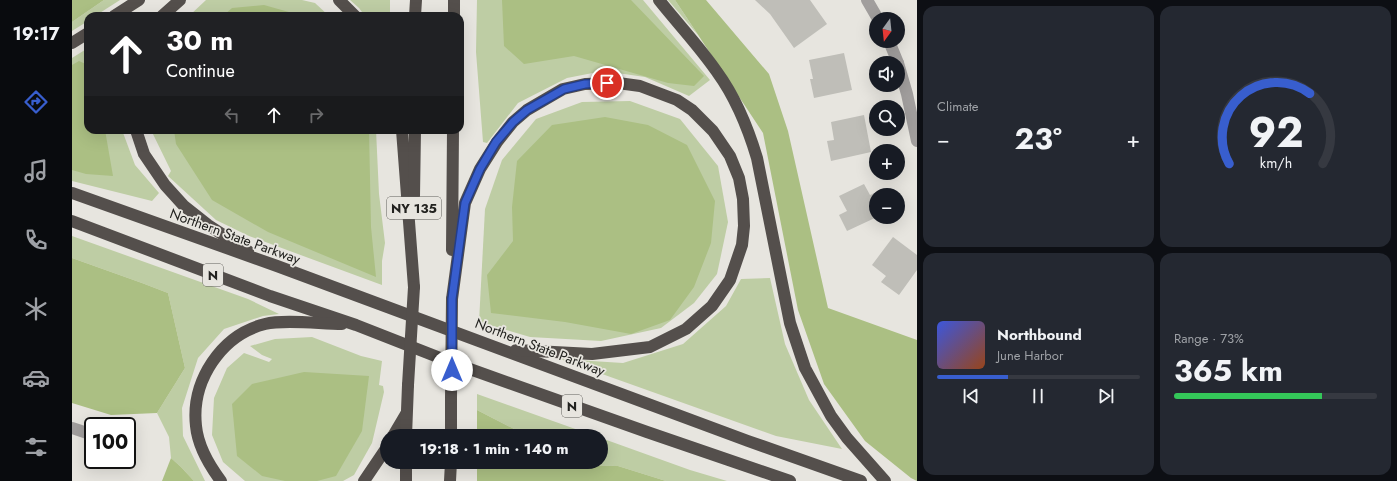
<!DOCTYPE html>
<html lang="en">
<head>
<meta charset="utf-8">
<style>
	:root { --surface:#171b24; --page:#242831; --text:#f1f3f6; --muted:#9ea1a6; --line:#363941; --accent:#385ece }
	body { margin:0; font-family:Jost,sans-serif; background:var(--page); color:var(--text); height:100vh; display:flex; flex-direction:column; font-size:15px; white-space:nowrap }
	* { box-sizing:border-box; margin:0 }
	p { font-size:13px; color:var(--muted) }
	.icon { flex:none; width:22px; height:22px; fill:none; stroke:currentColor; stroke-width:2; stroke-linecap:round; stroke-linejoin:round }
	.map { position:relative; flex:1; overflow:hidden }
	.details { display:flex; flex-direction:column; gap:6px; padding:6px; background:#0d0f14; width:480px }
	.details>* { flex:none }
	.guide { position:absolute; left:12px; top:12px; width:380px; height:122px; border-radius:12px; box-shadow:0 4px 16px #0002; background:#202124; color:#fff; overflow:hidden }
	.needle { width:26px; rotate:195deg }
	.tools { position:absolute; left:797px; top:12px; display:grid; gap:8px }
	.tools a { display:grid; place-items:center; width:36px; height:36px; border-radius:50%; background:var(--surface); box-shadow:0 4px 16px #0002; font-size:20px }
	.speed { position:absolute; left:12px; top:417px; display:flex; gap:8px; font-size:20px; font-weight:700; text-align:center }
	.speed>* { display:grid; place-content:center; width:52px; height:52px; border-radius:50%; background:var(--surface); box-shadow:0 4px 16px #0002; line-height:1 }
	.speed .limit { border:2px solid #111; border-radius:6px; background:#fff; color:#111 }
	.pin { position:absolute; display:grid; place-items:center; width:34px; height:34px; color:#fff; margin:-17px; border:2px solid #fff; border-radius:50%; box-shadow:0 1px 4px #0007 }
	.me { position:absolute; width:44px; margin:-22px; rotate:0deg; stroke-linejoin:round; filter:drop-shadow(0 0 3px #0008) }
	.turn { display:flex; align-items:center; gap:14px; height:84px; padding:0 16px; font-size:18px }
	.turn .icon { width:52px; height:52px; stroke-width:2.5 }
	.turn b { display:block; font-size:28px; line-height:34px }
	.lanes { display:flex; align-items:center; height:38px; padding:0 16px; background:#0003; justify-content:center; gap:20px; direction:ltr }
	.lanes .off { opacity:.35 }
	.big { font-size:30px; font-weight:700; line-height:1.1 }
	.details .widget { flex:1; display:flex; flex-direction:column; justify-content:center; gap:6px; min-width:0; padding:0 14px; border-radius:12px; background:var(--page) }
	.details .dial { align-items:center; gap:0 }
	.dial svg { height:104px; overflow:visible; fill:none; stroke:var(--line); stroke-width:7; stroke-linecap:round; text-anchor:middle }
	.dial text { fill:var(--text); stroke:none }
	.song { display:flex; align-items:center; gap:12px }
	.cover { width:48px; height:48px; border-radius:6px; background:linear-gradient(135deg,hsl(230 70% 55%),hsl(20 70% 35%)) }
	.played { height:4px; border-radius:2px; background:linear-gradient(90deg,var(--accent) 35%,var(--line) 35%) }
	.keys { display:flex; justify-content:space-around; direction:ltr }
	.heat { display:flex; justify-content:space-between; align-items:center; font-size:22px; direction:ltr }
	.charge { height:6px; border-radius:3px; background:linear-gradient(90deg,#34c759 73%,var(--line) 0) }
	.details .tiles { flex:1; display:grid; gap:6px; grid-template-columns:repeat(2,1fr) }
	.trip { position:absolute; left:308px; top:429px; width:228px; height:40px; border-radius:20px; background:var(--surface); box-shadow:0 4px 16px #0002; font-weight:700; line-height:40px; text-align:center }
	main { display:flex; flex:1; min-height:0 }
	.dock { display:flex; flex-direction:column; width:72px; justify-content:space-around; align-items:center; background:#090b0e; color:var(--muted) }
	.dock .icon { width:28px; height:28px }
	.dock .active { color:var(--accent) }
	.dock b { font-size:18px; color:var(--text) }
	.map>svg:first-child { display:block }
</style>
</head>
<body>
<main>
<nav class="dock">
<b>19:17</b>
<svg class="icon active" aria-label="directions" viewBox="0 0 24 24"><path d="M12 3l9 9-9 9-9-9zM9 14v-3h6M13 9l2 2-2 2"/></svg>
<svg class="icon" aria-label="music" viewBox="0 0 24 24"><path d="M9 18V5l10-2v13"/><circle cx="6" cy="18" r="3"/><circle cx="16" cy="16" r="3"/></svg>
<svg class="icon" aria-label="phone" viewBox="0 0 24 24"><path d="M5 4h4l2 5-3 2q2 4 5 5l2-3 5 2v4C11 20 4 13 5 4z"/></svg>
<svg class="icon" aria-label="climate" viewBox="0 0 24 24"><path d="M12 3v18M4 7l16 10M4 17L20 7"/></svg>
<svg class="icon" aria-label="car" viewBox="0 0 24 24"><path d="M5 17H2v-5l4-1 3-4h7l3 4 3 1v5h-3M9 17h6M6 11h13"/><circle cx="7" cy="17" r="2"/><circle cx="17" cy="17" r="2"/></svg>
<svg class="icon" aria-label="filters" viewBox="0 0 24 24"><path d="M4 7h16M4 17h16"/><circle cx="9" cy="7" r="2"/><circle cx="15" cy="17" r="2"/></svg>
</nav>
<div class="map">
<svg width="845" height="481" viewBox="0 0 845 481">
	<rect width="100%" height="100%" fill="#e7e5df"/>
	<g fill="#becda4">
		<path d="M32,0H48L23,16H16V21L0,31V22Z"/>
		<path d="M134,0H230L243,3L257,16H117Z"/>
		<path d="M278,0H318V16H293L287,8Z"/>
		<path d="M405,0H571L638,80L617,96L573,77L531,71L495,78L446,103L415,143L411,142L404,52Z"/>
		<path d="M596,0H603L626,35Z"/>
		<path d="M16,48V130H50L63,165L87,193L80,201L0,181V58Z"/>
		<path d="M558,101L608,119L646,166L656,222L645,274L622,303L589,328L529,341L458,337L407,322L413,209L430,160L464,119L510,102Z"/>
		<path d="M79,130H304L307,194L313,243L310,261V285L177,236L144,220L96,176L99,171Z"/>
		<path d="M0,236L176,299L207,314L191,316L152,329L126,358L110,408L111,436L133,481H122L109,467L99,458L97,437L85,413L113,368L96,293L70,283L0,258Z"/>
		<path d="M698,278L713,344L737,400L770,449L704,436L488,359L551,363L611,344L654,306L669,279Z"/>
		<path d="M240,337L289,356L310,361L307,385L311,386L312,392L300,443L282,475L271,481H173L151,462L140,435L142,398L155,368L172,353L197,362L200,359L190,355L178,346L203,339Z"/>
		<path d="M405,394L523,436H450L448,432L405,410Z"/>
		<path d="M529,438L618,470L655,481H594L546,466L466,465L465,462H529Z"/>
	</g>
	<g fill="#abbf83">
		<path d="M0,0H32L0,22Z"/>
		<path d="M430,0H559L632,76L622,86L596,83L502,56L452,64L432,46Z"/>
		<path d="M603,0H634L697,74L716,131L756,308L845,340V481L839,478L793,441L752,384L726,310L691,133Z"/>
		<path d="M192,5L231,16H151L160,8Z"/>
		<path d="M7,61L16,65V130H33L41,176L14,174L0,170V65Z"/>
		<path d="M533,117L576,125L615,145L643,201L639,243L622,287L598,320L559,334L493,322L419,313L415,275L441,241L440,207L445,161L480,125Z"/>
		<path d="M102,130H297L299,227L304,277L196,232L140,200L104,144Z"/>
		<path d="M0,258L70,283L96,293L113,368L85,413L39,415L0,403Z"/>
		<path d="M232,372L297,376L290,431L264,476L245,481H213L190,476L165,456L160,404L180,384Z"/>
		<path d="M405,410L448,432L450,436H405Z"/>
		<path d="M99,458L109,467L122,481H90Z"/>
		<path d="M405,462H465L467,465L546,466L594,481H405Z"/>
	</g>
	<g fill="#bfbeb8">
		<path d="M683,0H738L755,24L722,48L698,14Z"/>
		<path d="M772,53L780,90L742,98L738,79H741L737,60Z"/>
		<path d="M792,115L799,152L759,161L755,141L762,140L759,122Z"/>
		<path d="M792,184L798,195L805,192L806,195H804L805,217L775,231L767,215L775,211L767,196Z"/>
		<path d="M821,237L845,255V270L827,295L809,282L814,276L800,265Z"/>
	</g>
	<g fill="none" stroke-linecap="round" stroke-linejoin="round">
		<g stroke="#a19e9d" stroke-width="12">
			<path d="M795,0L806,19"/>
			<path d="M817,41L826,63"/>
			<path d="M826,63L835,94L845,141"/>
			<path d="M55,426L57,425"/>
			<path d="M0,428L21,435"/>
		</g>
		<g stroke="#544f4c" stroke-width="12">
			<path d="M267,0L283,16"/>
			<path d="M587,0C606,24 628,47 645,72C664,98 676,128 685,158L718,323L733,368L759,416L775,438L813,481"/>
			<path d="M42,16L67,0"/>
			<path d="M90,16L108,0"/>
			<path d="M343,16L344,0"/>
			<path d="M382,16V0"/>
			<path d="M0,43L16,33"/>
			<path d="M64,130L72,154L93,185L112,206L136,225L176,251"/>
			<path d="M330,130L342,287"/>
			<path d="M0,193L205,266L676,441L789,481"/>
			<path d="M342,196L343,130"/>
			<path d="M0,221L198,296L284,325L381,363L575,432L718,481"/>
			<path d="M380,250L381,130"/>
			<path d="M380,299L393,203L408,169L425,142L441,122L455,110L491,89L513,84L546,83L568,86L605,100L620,110L641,131L658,156L667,178L671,199L672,226L670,245L658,280L640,306L614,329L578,347L520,354L444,350"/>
			<path d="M321,436L334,414"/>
			<path d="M334,436L336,385"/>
			<path d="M379,436V398"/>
			<path d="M149,481C137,465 126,447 124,426C119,381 149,335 193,324C213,319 249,324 270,324"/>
			<path d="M292,481L315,447"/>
			<path d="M334,481V462"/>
			<path d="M378,481L379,462"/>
		</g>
		<g stroke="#544f4c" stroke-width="12">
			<path d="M336,385L342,287"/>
			<path d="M379,398L380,299"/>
		</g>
	</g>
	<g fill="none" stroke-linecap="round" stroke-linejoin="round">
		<g stroke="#243d86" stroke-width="10">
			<path id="route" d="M380,370V299L393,203L408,169L424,142L441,122L455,110L492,89L513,84L535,83"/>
		</g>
		<use href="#route" stroke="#385ece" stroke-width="7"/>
	</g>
	<g text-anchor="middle" stroke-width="3.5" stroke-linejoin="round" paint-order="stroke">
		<g fill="#e7e5df" stroke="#5d5c59" stroke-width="1">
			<rect x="315" y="197" width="54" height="22" rx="3"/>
			<rect x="131" y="264" width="20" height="22" rx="3"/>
			<rect x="490" y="395" width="20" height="22" rx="3"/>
		</g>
		<g font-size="13" font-weight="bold" fill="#22221f">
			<text x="342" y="213">NY 135</text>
			<text x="141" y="280">N</text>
			<text x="500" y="411">N</text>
		</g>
		<g font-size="14" fill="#22221f" stroke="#e7e5df">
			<text transform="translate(163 236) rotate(20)" y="5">Northern State Parkway</text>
			<text transform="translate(468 347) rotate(21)" y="5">Northern State Parkway</text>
		</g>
	</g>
</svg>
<div class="tools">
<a><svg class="needle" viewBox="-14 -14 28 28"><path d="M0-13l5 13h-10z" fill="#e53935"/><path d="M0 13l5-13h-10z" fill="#9ea1a6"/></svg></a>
<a><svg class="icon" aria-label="sound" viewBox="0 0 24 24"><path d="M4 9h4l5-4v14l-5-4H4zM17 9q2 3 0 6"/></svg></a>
<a><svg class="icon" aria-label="search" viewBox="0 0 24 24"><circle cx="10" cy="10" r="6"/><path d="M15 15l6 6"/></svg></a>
<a>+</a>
<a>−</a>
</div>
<div class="speed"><div class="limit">100</div></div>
<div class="pin" style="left:535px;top:83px;background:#d93025"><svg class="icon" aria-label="arrive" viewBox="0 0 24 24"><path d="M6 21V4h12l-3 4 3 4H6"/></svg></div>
<svg class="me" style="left:380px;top:370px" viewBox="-20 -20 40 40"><circle r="19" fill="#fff"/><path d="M0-13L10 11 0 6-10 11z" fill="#385ece"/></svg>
<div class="trip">19:18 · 1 min · 140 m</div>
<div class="guide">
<div class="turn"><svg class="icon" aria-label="ahead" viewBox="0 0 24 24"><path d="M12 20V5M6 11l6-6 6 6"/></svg><div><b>30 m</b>Continue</div></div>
<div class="lanes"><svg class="icon off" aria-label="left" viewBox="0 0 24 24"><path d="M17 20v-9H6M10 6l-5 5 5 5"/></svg><svg class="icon" aria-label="ahead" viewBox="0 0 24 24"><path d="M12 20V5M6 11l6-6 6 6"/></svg><svg class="icon off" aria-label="right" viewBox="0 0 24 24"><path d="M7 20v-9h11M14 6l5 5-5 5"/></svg></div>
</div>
</div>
<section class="details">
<div class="tiles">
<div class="widget"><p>Climate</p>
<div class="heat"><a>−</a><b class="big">23°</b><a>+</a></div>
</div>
<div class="widget dial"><svg viewBox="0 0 100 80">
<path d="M14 69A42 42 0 1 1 86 69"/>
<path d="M14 69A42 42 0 0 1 76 15" stroke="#385ece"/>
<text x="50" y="56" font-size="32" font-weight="700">92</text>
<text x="50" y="72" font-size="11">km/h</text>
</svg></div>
<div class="widget">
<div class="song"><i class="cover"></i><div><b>Northbound</b><p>June Harbor</p></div></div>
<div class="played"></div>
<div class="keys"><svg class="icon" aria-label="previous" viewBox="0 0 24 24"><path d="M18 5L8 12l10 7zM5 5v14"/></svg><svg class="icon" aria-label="pause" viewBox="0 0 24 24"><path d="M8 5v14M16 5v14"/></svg><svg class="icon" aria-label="next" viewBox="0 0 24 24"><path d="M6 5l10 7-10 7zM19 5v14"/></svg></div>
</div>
<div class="widget"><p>Range · 73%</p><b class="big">365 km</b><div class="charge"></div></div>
</div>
</section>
</main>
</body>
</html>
